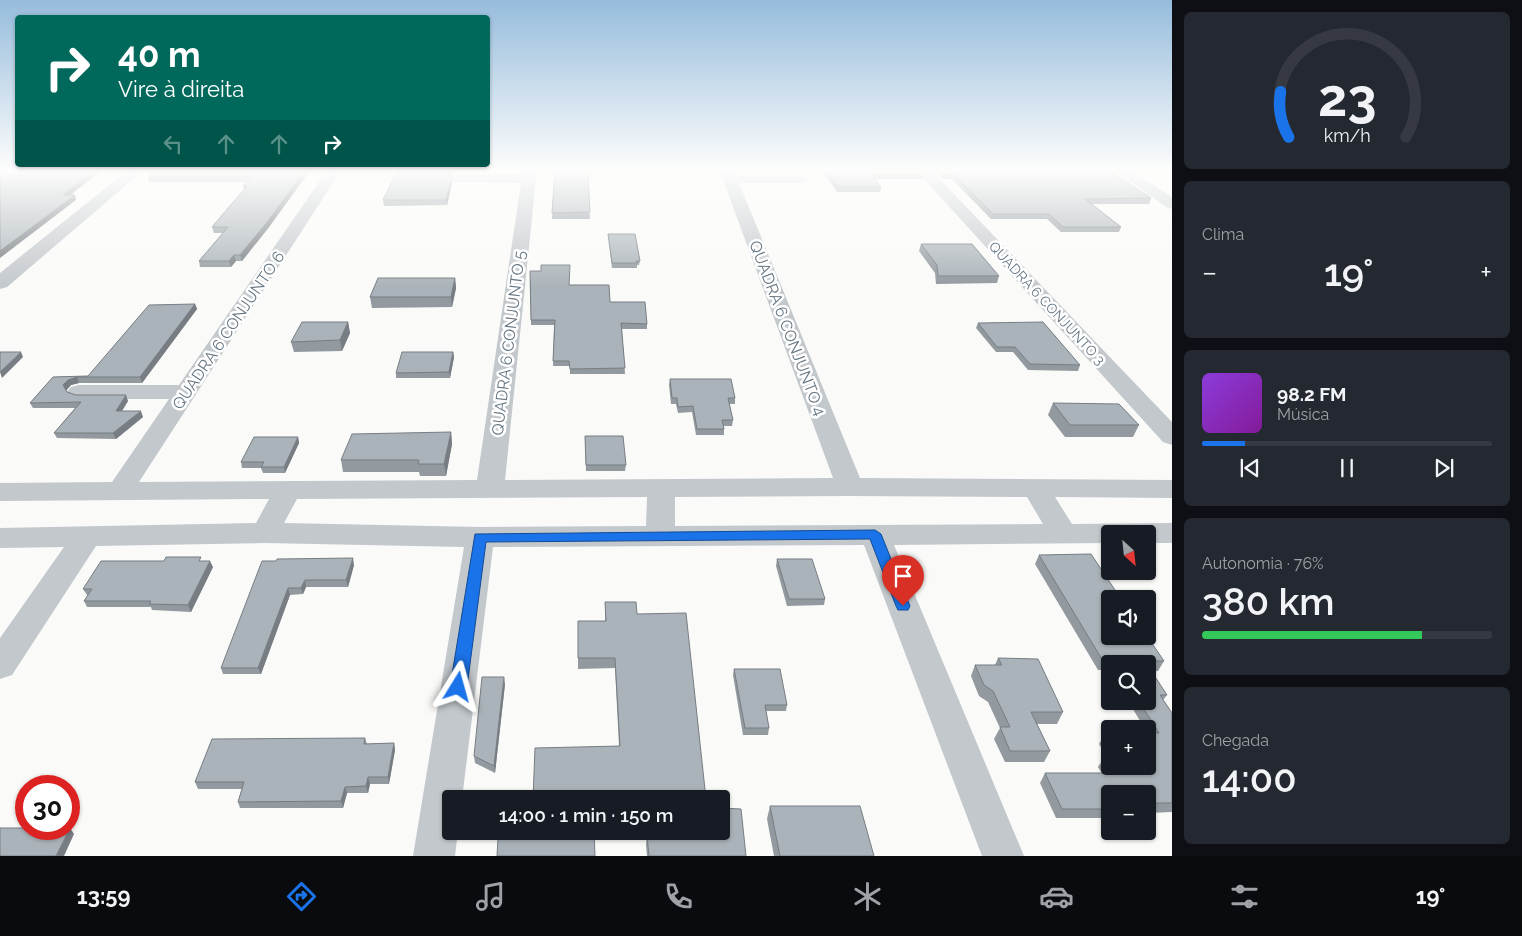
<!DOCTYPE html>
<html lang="pt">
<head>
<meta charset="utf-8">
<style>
	:root { --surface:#171b24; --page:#242831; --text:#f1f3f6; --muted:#9ea1a6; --line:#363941; --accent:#1a73e8 }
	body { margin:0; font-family:Raleway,sans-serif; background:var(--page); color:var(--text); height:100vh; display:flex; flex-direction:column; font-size:19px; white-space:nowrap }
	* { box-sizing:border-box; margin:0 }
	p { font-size:16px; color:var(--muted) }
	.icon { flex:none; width:28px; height:28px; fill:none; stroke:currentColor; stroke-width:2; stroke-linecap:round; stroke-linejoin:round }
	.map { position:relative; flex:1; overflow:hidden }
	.drawer { display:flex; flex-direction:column; gap:12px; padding:12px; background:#0d0f14; width:350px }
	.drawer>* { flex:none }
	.top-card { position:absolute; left:15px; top:15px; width:475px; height:152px; border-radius:5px; box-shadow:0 1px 4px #0004; background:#00695c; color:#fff; overflow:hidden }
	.needle { width:32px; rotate:153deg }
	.buttons { position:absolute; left:1101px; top:525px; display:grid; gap:10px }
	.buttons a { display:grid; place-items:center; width:55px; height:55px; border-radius:5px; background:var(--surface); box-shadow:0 1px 4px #0004; font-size:25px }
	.speed { position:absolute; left:15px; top:775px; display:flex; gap:10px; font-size:25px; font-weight:700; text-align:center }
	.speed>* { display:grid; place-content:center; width:65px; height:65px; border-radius:50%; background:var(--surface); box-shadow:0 1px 4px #0004; line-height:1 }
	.speed .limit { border:8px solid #d22; background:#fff; color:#111 }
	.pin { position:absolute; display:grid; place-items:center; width:42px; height:42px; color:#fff; margin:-51px -21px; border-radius:50% 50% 50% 0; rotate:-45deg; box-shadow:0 0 5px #0007 }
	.pin .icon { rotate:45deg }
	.me { position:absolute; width:55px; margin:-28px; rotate:8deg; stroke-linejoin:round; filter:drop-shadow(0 0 4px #0008) }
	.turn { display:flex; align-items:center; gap:18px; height:105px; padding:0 20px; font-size:22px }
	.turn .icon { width:65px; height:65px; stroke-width:2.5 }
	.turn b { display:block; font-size:35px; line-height:42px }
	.lanes { display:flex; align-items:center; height:48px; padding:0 20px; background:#0003; justify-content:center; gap:25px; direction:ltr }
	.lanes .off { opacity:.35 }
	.big { font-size:38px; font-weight:600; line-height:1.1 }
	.drawer .widget { flex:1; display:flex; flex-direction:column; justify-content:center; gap:8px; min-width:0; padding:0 18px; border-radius:8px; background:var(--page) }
	.drawer .dial { align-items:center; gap:0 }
	.dial svg { height:130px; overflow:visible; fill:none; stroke:var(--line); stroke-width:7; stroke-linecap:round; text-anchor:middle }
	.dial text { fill:var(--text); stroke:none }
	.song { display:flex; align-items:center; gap:15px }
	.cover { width:60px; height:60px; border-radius:8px; background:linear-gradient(135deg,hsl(270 70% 55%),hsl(290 70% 35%)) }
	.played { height:5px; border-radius:2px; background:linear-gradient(90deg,var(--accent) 15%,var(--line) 15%) }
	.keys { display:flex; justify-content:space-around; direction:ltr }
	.heat { display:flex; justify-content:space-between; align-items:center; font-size:28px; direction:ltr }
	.charge { height:8px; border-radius:4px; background:linear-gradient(90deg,#34c759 76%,var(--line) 0) }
	.trip { position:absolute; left:442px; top:790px; width:288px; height:50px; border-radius:5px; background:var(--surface); box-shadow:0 1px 4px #0004; font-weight:600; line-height:50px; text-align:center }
	.dock { display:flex; height:80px; justify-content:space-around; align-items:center; background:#090b0e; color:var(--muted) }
	.dock .icon { width:35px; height:35px }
	.dock .selected { color:var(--accent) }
	.dock b { font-size:22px; color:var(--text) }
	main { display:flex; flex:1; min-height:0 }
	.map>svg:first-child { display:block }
</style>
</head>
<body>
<main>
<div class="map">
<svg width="1172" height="856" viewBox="0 0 1172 856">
	<rect width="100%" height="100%" fill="#fafaf8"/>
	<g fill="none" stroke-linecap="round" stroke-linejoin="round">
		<g fill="#c3c8cc" fill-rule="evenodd">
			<path d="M129,169H145L7,287L0,289V273Z"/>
			<path d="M328,169H342L139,482L477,480L521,183L455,182L448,178L455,174H522L523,169H537L505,480L833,478L719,169H733L736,175H801L808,179L801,183H739L860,478L1172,480V498L1055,497L1072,524L1172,523V543H1148V534H1110V543L894,545L1024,856H982L864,545L493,547L462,799H451V831H458L455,856H413L464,547L265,543L96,546L12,675L0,679V638L64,547L0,548V528L256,523L269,499L0,501V483L112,482L169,399H79L71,397L67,392L71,387L79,385H179ZM850,496L1027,497L1043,524L675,526V497ZM647,497L646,526L480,527L284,523L297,499Z"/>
			<path d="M915,169H930L1172,422V445L1163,442Z"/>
			<path d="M1113,169H1129L1172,197V209L1166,207Z"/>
		</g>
	</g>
	<g fill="#929a9f">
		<path d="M157,169H311L269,227L242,261H236L231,267H200L199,261L223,233H214L212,227L244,190L243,186L248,182H149L148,176Z"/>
		<path d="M398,169H456L455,172L449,176L452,177V183L447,205L384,206L383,200Z"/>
		<path d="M551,169H592L591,178H588L590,219H552L555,175H551Z"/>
		<path d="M821,169H919L923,174L922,179H875L881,187L880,192H837Z"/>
		<path d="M932,169H1107L1151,198L1149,204H1092L1121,227L1119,232H1061L1047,219H991L952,179H942Z"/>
		<path d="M608,234L640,261L639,265H637V268H612Z"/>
		<path d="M921,244L999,276L997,283L936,284L935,273L919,251Z"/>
		<path d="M530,271L569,285L610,302L647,324V329H622L625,374H570V366H553L554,325H531Z"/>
		<path d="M455,278L456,288L452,307L372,308L370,297Z"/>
		<path d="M195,304L197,309L142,383H79L71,385L66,390L67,392L76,395L128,401L122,411L143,417L116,439L57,438L54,433L75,408H33L30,403L53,377L88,376Z"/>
		<path d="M348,322L350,333L342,351L294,352L291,342Z"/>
		<path d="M978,323L1080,365L1078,371L1028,370L1013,352H996L976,328Z"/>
		<path d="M453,352L454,357L450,378H396V373Z"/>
		<path d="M670,379L735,398V404H729L733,420L732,426H724V435H696L692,412L678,413L676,404H671L669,385Z"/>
		<path d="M1053,403L1139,425L1133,437H1065L1048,415Z"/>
		<path d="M451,432L452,444L446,476H420L419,472H343L341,460Z"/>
		<path d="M585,436L626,465L625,471H586Z"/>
		<path d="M298,437L299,443L285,473H263L261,468H242L241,462Z"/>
		<path d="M1039,555L1164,661L1158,671H1151L1167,695L1163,700L1172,713V812L1148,813V794H1110V818H1056L1040,783L1045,773H1102L1098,767L1104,758H1108L1099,744L1105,734H1110V766H1148V729H1145L1128,701H1148V664H1110V672L1109,670H1098L1035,564Z"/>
		<path d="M777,559L825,599L824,605L787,606L776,566Z"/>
		<path d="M202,561L213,567L191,612L152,610L151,607H87L84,601L88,595H87L83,589Z"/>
		<path d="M276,561L354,565L348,587H306L303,594L290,595L261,674H223L221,668Z"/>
		<path d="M605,602L637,614L706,799H533L619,746L615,668L578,669V621H605Z"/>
		<path d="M998,658L1063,712L1057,724H1037L1050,751L1044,762H1005L994,739L1000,728L988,702L979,696L971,676L975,665H995Z"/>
		<path d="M734,669L787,705L786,711H766L769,728L768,735H743L733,675Z"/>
		<path d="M505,684L495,773L475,763L474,756Z"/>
		<path d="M365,738L367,744L394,743L395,750L389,784H370L368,793H347L343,808H240L238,802L242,789H198L195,782Z"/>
		<path d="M770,806L874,856H774L767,819Z"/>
		<path d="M665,831H721L746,856H647L646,845L647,835H665Z"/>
	</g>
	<g fill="#777d82">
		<path d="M96,169H100L101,171L64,200L63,195Z"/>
		<path d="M306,169H311L269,227L242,261L240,255Z"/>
		<path d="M452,169H456L455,172L447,176L446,174L447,171Z"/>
		<path d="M452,177V183L447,205L446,200Z"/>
		<path d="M75,195L76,200L0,258V251Z"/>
		<path d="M234,255L236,261L231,267L229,261Z"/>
		<path d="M455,278L456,288L452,307L451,297Z"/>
		<path d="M195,304L197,309L142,383L140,377Z"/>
		<path d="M348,322L350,333L342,351L340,340Z"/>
		<path d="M21,352L23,357L2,378L0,372Z"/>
		<path d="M453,352L454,357L450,378L449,372Z"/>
		<path d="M77,377L79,383L71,385L66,391L63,385L68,380Z"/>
		<path d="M126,395L128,401L118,417L116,411Z"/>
		<path d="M141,411L143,417L116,439L113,433Z"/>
		<path d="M451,432L452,444L446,476L444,464Z"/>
		<path d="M298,437L299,443L285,473L284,467Z"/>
		<path d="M353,558L354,565L348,587L346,580Z"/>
		<path d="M210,561L213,567L191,612L188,605Z"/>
		<path d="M305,580L306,587L303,594L301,588Z"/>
		<path d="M288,588L290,595L261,674L258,668Z"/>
		<path d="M504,677L505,684L495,773L494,766Z"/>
		<path d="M394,743L395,750L389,784L388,777Z"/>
		<path d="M368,777L370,784L368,793L366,786Z"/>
		<path d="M345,787L347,793L343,808L341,801Z"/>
		<path d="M70,828L74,834L64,856H56Z"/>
	</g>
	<g fill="#aab3b9" stroke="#777d82">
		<path d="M0,169H96L63,195H75L0,251Z"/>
		<path d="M157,169H306L268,221L240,255H234L229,261H199L228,227H212L247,186H243L252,176H148Z"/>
		<path d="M398,169H452L447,171L446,174L452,177L446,200H383Z"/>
		<path d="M551,169H592L591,172H588L590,212L552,213L555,169Z"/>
		<path d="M825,169H919L923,174H871L881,187L838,186Z"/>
		<path d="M938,169H1107L1151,198L1085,199L1121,227H1063L1049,214H993L953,174H944Z"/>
		<path d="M608,234H635L640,261H636L637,263H612Z"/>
		<path d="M921,244H972L999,276H938L937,265Z"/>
		<path d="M541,265H570L569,285H609L610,302H645L647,324L621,323L625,368L570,369L569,361H553L555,320H531L530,271H541Z"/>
		<path d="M378,278H455L451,297H370Z"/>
		<path d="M195,304L140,377H77L68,380L63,385L67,392L76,395H126L116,411H141L113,433H54L81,402L30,403L53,377L88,376L149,305Z"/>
		<path d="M302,322H348L340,340L291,342Z"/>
		<path d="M1043,322L1080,365L1030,364L1015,347H997L978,323Z"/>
		<path d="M0,352H21L0,372Z"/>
		<path d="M402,352H453L449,372L396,373Z"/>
		<path d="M670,379H731L735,398H728L733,420H722L724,429H697L693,406L678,407L677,398H672Z"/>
		<path d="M1053,403L1119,404L1139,425H1070Z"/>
		<path d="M451,432L444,464H418L419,460H341L352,434Z"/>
		<path d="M585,436H623L626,465H586Z"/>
		<path d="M254,437H298L284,467H261L264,462H241Z"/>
		<path d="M1091,554L1121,599H1110V636H1147L1164,661H1144L1146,664H1116L1114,661H1103L1039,555Z"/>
		<path d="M166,557H201L199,561H210L188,605L149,604L151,601H84L92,589H83L101,561H164Z"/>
		<path d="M353,558L346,580H305L301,588H288L258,668H221L262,561H276L277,559Z"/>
		<path d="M777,559H812L825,599H789Z"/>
		<path d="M605,602H636L637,614L686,613L706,799H662V796H619V799H533L535,748L620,746L615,658H578V621H606Z"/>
		<path d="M998,658L1038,659L1063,712H1031L1050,751H1010L1000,727H1010L993,691L984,685L975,665H1002Z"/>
		<path d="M1148,666L1167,695H1160L1172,713V803H1148V794H1110V809H1062L1045,773H1113L1104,758H1110V766H1148V733H1159L1139,701H1148Z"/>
		<path d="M734,669H780L787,705H765L769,728H745Z"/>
		<path d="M482,677H504L494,766L474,756Z"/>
		<path d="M1105,734H1110V743Z"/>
		<path d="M365,738L364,744L394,743L388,777H368L366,786L345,787L341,801L238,802L244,782H195L212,739Z"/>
		<path d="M770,806H860L874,856H780Z"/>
		<path d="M721,808L741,809L746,856H649L647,835L668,834L667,831H721Z"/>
		<path d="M0,828H26V829L70,828L56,856H0Z"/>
		<path d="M516,831H594L595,856H497L498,839H515Z"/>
	</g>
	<linearGradient id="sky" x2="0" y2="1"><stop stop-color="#96bcdc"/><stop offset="0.59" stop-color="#fdfdfc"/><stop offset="1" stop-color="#fdfdfc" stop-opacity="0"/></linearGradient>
	<rect width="1172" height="288" fill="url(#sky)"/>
	<path fill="#1a73e8" stroke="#114b97" d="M875,530L881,534L910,606L908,610H898L896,606L870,539L486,542L467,687L464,692L458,694L453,692L450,687L475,534Z"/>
	<g text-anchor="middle" stroke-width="5" stroke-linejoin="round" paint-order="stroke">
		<g font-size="14" fill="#657683" stroke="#fff">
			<text transform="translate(1047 303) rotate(47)" y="5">QUADRA 6 CONJUNTO 3</text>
		</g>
		<g font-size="16" fill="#657683" stroke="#fff">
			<text transform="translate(788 328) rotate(69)" y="6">QUADRA 6 CONJUNTO 4</text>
			<text transform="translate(228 330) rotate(-56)" y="6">QUADRA 6 CONJUNTO 6</text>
			<text transform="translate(508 343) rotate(-83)" y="6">QUADRA 6 CONJUNTO 5</text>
		</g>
	</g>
</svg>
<div class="buttons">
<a><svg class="needle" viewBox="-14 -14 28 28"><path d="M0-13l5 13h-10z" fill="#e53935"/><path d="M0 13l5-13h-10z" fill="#9ea1a6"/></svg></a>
<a><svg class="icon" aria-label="sound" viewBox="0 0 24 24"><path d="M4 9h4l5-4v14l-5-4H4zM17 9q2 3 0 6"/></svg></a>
<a><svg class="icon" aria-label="search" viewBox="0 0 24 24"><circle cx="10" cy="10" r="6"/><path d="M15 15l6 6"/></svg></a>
<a>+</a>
<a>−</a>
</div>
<div class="speed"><div class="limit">30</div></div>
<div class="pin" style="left:903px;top:606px;background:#d93025"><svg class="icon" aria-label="arrive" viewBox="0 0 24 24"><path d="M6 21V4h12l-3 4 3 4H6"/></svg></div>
<svg class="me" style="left:458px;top:687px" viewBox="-20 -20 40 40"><path d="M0-17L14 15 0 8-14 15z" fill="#1a73e8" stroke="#fff" stroke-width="4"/></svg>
<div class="trip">14:00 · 1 min · 150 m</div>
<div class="top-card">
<div class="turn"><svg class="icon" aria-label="right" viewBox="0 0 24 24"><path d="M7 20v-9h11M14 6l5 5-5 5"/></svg><div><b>40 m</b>Vire à direita</div></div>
<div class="lanes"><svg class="icon off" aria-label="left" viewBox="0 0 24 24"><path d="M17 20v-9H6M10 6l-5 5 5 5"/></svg><svg class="icon off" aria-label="ahead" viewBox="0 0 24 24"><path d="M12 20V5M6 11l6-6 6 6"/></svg><svg class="icon off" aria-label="ahead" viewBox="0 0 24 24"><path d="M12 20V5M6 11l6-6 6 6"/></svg><svg class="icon" aria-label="right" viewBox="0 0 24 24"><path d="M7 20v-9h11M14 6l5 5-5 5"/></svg></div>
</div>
</div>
<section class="drawer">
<div class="widget dial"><svg viewBox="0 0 100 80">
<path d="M14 69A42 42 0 1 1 86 69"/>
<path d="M14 69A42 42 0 0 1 9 41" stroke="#1a73e8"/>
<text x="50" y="56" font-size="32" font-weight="700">23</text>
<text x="50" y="72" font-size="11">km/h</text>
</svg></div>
<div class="widget"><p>Clima</p>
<div class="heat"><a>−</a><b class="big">19°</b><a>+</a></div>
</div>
<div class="widget">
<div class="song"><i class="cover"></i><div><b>98.2 FM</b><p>Música</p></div></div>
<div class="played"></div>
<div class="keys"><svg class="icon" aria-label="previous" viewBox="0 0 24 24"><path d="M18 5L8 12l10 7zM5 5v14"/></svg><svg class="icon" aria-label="pause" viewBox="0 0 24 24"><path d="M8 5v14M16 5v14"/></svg><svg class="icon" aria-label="next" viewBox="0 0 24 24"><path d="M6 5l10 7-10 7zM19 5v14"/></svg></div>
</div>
<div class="widget"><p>Autonomia · 76%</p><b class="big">380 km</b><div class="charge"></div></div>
<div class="widget"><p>Chegada</p><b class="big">14:00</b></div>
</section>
</main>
<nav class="dock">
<b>13:59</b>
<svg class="icon selected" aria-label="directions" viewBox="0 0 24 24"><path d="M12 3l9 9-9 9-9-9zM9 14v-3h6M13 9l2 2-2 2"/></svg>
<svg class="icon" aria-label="music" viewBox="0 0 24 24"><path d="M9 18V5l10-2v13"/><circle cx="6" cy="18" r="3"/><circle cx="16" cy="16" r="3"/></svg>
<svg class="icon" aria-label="phone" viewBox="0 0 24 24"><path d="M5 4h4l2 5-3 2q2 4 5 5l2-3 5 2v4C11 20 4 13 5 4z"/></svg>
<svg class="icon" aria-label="climate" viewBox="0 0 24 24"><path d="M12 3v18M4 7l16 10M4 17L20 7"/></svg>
<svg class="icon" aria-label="car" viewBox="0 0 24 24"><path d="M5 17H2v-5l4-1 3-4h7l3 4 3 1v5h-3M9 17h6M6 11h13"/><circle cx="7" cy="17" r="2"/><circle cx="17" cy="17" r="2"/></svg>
<svg class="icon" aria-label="filters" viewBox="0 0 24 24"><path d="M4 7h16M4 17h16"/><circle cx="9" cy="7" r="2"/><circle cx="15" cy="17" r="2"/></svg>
<b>19°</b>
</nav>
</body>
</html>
